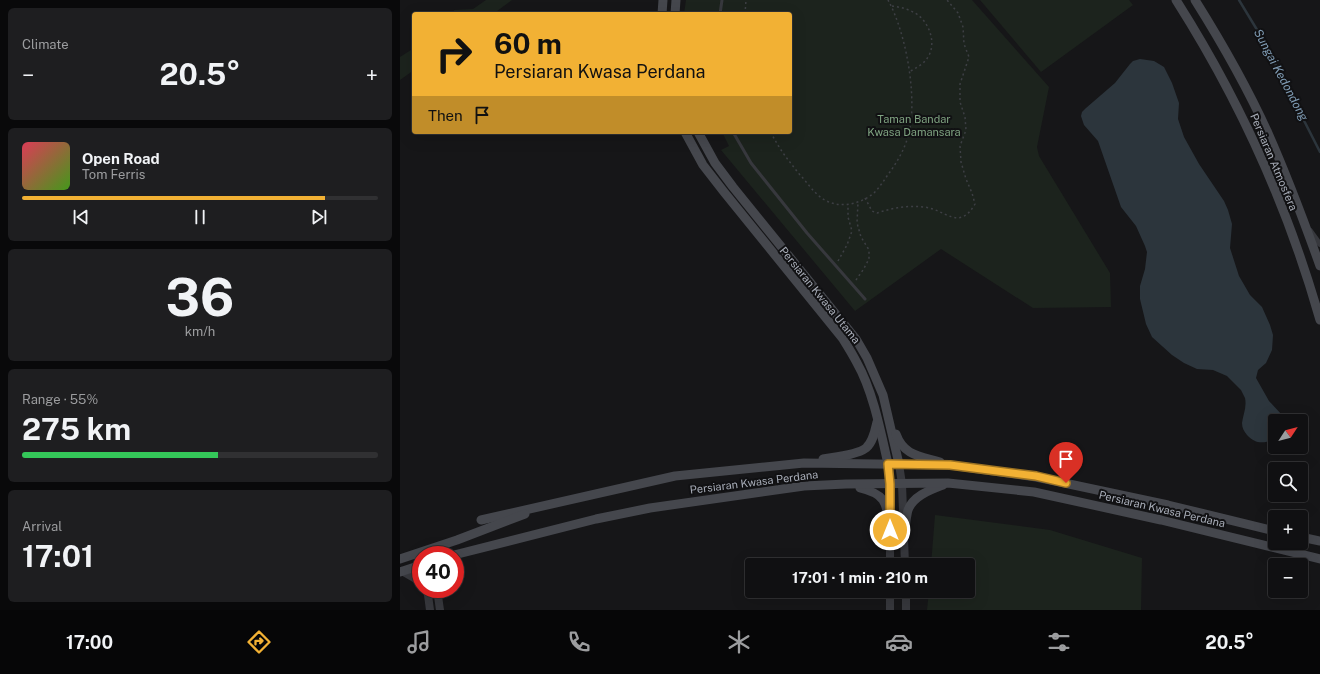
<!DOCTYPE html>
<html lang="en">
<head>
<meta charset="utf-8">
<style>
	:root { --surface:#101012; --page:#1e1e20; --text:#f1f3f6; --muted:#9c9d9f; --line:#303032; --accent:#f2b134 }
	body { margin:0; font-family:"Public Sans",sans-serif; background:var(--page); color:var(--text); height:100vh; display:flex; flex-direction:column; font-size:15px; white-space:nowrap }
	* { box-sizing:border-box; margin:0 }
	p { font-size:13px; color:var(--muted) }
	.icon { flex:none; width:22px; height:22px; fill:none; stroke:currentColor; stroke-width:2; stroke-linecap:round; stroke-linejoin:round }
	.map { position:relative; flex:1; overflow:hidden }
	.panel { display:flex; flex-direction:column; gap:8px; padding:8px; background:#09090a; width:400px }
	.panel>* { flex:none }
	.guide { position:absolute; left:12px; top:12px; width:380px; height:122px; border-radius:4px; box-shadow:0 4px 16px #0002,0 0 0 1px var(--line); background:#f2b134; color:#111; overflow:hidden }
	.needle { width:26px; rotate:54deg }
	.controls { position:absolute; left:868px; top:414px; display:grid; gap:8px }
	.controls a { display:grid; place-items:center; width:40px; height:40px; border-radius:4px; background:var(--surface); box-shadow:0 4px 16px #0002,0 0 0 1px var(--line); font-size:20px }
	.speed { position:absolute; left:12px; top:546px; display:flex; gap:8px; font-size:20px; font-weight:700; text-align:center }
	.speed>* { display:grid; place-content:center; width:52px; height:52px; border-radius:50%; background:var(--surface); box-shadow:0 4px 16px #0002,0 0 0 1px var(--line); line-height:1 }
	.speed .limit { border:6px solid #d22; background:#fff; color:#111 }
	.pin { position:absolute; display:grid; place-items:center; width:34px; height:34px; color:#fff; margin:-41px -17px; border-radius:50% 50% 50% 0; rotate:-45deg; box-shadow:0 0 4px #0007 }
	.pin .icon { rotate:45deg }
	.me { position:absolute; width:44px; margin:-22px; rotate:0deg; stroke-linejoin:round; filter:drop-shadow(0 0 3px #0008) }
	.turn { display:flex; align-items:center; gap:14px; height:84px; padding:0 16px; font-size:18px }
	.turn .icon { width:52px; height:52px; stroke-width:2.5 }
	.turn b { display:block; font-size:28px; line-height:34px }
	.then { display:flex; align-items:center; height:38px; padding:0 16px; background:#0003; gap:8px; font-size:15px }
	.big { font-size:30px; font-weight:700; line-height:1.1 }
	.panel .widget { flex:1; display:flex; flex-direction:column; justify-content:center; gap:6px; min-width:0; padding:0 14px; border-radius:6px; background:var(--page) }
	.panel .dial { align-items:center; gap:0 }
	.dial b { font-size:52px; line-height:1 }
	.song { display:flex; align-items:center; gap:12px }
	.cover { width:48px; height:48px; border-radius:6px; background:linear-gradient(135deg,hsl(350 70% 55%),hsl(100 70% 35%)) }
	.played { height:4px; border-radius:2px; background:linear-gradient(90deg,var(--accent) 85%,var(--line) 85%) }
	.keys { display:flex; justify-content:space-around; direction:ltr }
	.heat { display:flex; justify-content:space-between; align-items:center; font-size:22px; direction:ltr }
	.charge { height:6px; border-radius:3px; background:linear-gradient(90deg,#34c759 55%,var(--line) 0) }
	.trip { position:absolute; left:345px; top:558px; width:230px; height:40px; border-radius:4px; background:var(--surface); box-shadow:0 4px 16px #0002,0 0 0 1px var(--line); font-weight:700; line-height:40px; text-align:center }
	.menu { display:flex; height:64px; justify-content:space-around; align-items:center; background:#060607; color:var(--muted) }
	.menu .icon { width:28px; height:28px }
	.menu .on { color:var(--accent) }
	.menu b { font-size:18px; color:var(--text) }
	main { display:flex; flex:1; min-height:0 }
	.map>svg:first-child { display:block }
</style>
</head>
<body>
<main>
<section class="panel">
<div class="widget"><p>Climate</p>
<div class="heat"><a>−</a><b class="big">20.5°</b><a>+</a></div>
</div>
<div class="widget">
<div class="song"><i class="cover"></i><div><b>Open Road</b><p>Tom Ferris</p></div></div>
<div class="played"></div>
<div class="keys"><svg class="icon" aria-label="previous" viewBox="0 0 24 24"><path d="M18 5L8 12l10 7zM5 5v14"/></svg><svg class="icon" aria-label="pause" viewBox="0 0 24 24"><path d="M8 5v14M16 5v14"/></svg><svg class="icon" aria-label="next" viewBox="0 0 24 24"><path d="M6 5l10 7-10 7zM19 5v14"/></svg></div>
</div>
<div class="widget dial"><b>36</b><p>km/h</p></div>
<div class="widget"><p>Range · 55%</p><b class="big">275 km</b><div class="charge"></div></div>
<div class="widget"><p>Arrival</p><b class="big">17:01</b></div>
</section>
<div class="map">
<svg width="920" height="610" viewBox="0 0 920 610">
	<rect width="100%" height="100%" fill="#161618"/>
	<g fill="#1c231d">
		<path d="M86,0H112L93,14H53L54,10L73,9Z"/>
		<path d="M286,0H572L649,87L637,147L639,156L710,273L711,307L633,308L541,249L455,311L321,150L329,146L322,132H390V14H284Z"/>
		<path d="M580,0H729L733,5L641,72Z"/>
		<path d="M14,48V70L0,80V57Z"/>
		<path d="M535,515L650,530L742,558L741,610H527L529,591H568V565H531Z"/>
	</g>
	<path fill="#2c353c" d="M740,59L754,61L764,67L772,83L779,103L778,119L784,137L799,164L824,201L828,210L832,224L830,248L839,276L850,295L862,307L870,325L873,335L872,350L866,363L858,370L856,378L869,401L882,415L884,421H875V439C864,444 855,444 847,435C844,431 842,428 842,423C843,415 847,407 845,398L841,390L827,376L813,370L797,369L784,363L772,355L752,337L746,324L740,299V286L745,269L747,252L745,246L736,226L721,207L698,141L684,125L681,116L682,112L686,108L715,83L730,64L733,61Z"/>
	<g fill="none" stroke-linecap="round" stroke-linejoin="round">
		<path stroke="#2c353c" stroke-width="2.5" d="M839,0L862,38L920,152"/>
		<g stroke="#3d3f44" stroke-width="1.5" stroke-dasharray="2 3" stroke-linecap="butt">
			<path d="M492,6C500,7 508,9 515,13C529,21 537,43 528,57C524,64 516,68 509,72"/>
			<path d="M345,14L346,0"/>
			<path d="M371,132C378,148 389,161 400,175C406,181 411,189 418,195C434,210 458,206 474,193C479,188 483,182 487,176C499,160 509,142 511,121C515,86 505,31 488,0"/>
			<path d="M465,198L472,211L477,213C492,208 508,205 524,207C545,209 559,232 575,204L572,193L566,179L561,162L560,146L566,130L565,117L560,102V84L569,57L564,44L563,27L558,13L547,0"/>
			<path d="M438,261L447,245L452,231L448,217V205"/>
			<path d="M456,280L463,270L469,259V250L461,237L457,223L458,202"/>
		</g>
		<g stroke="#37383d" stroke-width="3">
			<path d="M320,14L322,0"/>
			<path d="M333,132L351,163L407,233L465,299"/>
		</g>
		<path stroke="#37383d" stroke-width="6" d="M910,231L918,242L920,244"/>
		<g stroke="#37383d" stroke-width="8">
			<path d="M488,464L490,484V565"/>
			<path d="M499,464L502,484L505,565"/>
			<path d="M2,571L21,582"/>
			<path d="M26,589L28,595L30,610"/>
			<path d="M37,589L40,610"/>
			<path d="M506,591V610"/>
			<path d="M490,610V591"/>
		</g>
		<g stroke="#45474d" stroke-width="9">
			<path d="M776,0C839,99 888,207 920,320"/>
			<path d="M795,0C822,43 847,87 868,133C887,176 904,221 920,266"/>
			<path d="M262,14L263,0"/>
			<path d="M275,14L276,0"/>
			<path d="M285,132L303,165L324,192L443,339C448,347 453,355 457,363C473,391 481,433 488,464"/>
			<path d="M298,132L315,163L333,187L456,339L467,358L483,395L499,464"/>
			<path d="M496,434C504,456 520,456 540,462"/>
			<path d="M423,459C434,457 457,455 466,448C473,442 475,431 477,422"/>
			<path d="M460,488C489,495 486,505 490,530"/>
			<path d="M81,520L275,476L404,463L550,465L636,477L768,505L875,531"/>
			<path d="M504,532C506,525 506,517 508,510C513,496 530,490 543,485"/>
			<path d="M901,537L920,541"/>
			<path d="M54,555L196,519L250,508L404,486L446,484L548,483L634,492L761,520L920,559"/>
			<path d="M0,559L57,540L125,514"/>
			<path d="M0,572L21,565"/>
		</g>
	</g>
	<g fill="none" stroke-linecap="round" stroke-linejoin="round">
		<g stroke="#9d7322" stroke-width="10">
			<path id="route" d="M490,530V484L488,464L550,465L636,476L666,483"/>
		</g>
		<use href="#route" stroke="#f2b134" stroke-width="7"/>
	</g>
	<g text-anchor="middle" stroke-width="4" stroke-linejoin="round" paint-order="stroke">
		<g font-size="11" fill="#7fa381" stroke="#111113">
			<text x="514" y="123">Taman Bandar<tspan x="514" dy="13">Kwasa Damansara</tspan></text>
		</g>
		<g font-size="11" fill="#a8adb8" stroke="#111113">
			<text transform="translate(874 162) rotate(67)" y="4">Persiaran Atmosfera</text>
			<text transform="translate(420 295) rotate(51)" y="4">Persiaran Kwasa Utama</text>
			<text transform="translate(354 482) rotate(-7)" y="4">Persiaran Kwasa Perdana</text>
			<text transform="translate(762 509) rotate(13)" y="4">Persiaran Kwasa Perdana</text>
		</g>
		<g font-size="12" font-style="italic" fill="#7f9bb3" stroke="#111113">
			<text transform="translate(881 75) rotate(62)" y="4">Sungai Kedondong</text>
		</g>
	</g>
</svg>
<div class="controls">
<a><svg class="needle" viewBox="-14 -14 28 28"><path d="M0-13l5 13h-10z" fill="#e53935"/><path d="M0 13l5-13h-10z" fill="#9c9d9f"/></svg></a>
<a><svg class="icon" aria-label="search" viewBox="0 0 24 24"><circle cx="10" cy="10" r="6"/><path d="M15 15l6 6"/></svg></a>
<a>+</a>
<a>−</a>
</div>
<div class="speed"><div class="limit">40</div></div>
<div class="pin" style="left:666px;top:483px;background:#d93025"><svg class="icon" aria-label="arrive" viewBox="0 0 24 24"><path d="M6 21V4h12l-3 4 3 4H6"/></svg></div>
<svg class="me" style="left:490px;top:530px" viewBox="-20 -20 40 40"><circle r="17" fill="#f2b134" stroke="#fff" stroke-width="3"/><path d="M0-11L8 9 0 5-8 9z" fill="#fff"/></svg>
<div class="trip">17:01 · 1 min · 210 m</div>
<div class="guide">
<div class="turn"><svg class="icon" aria-label="right" viewBox="0 0 24 24"><path d="M7 20v-9h11M14 6l5 5-5 5"/></svg><div><b>60 m</b>Persiaran Kwasa Perdana</div></div>
<div class="then">Then<svg class="icon" aria-label="arrive" viewBox="0 0 24 24"><path d="M6 21V4h12l-3 4 3 4H6"/></svg></div>
</div>
</div>
</main>
<nav class="menu">
<b>17:00</b>
<svg class="icon on" aria-label="directions" viewBox="0 0 24 24"><path d="M12 3l9 9-9 9-9-9zM9 14v-3h6M13 9l2 2-2 2"/></svg>
<svg class="icon" aria-label="music" viewBox="0 0 24 24"><path d="M9 18V5l10-2v13"/><circle cx="6" cy="18" r="3"/><circle cx="16" cy="16" r="3"/></svg>
<svg class="icon" aria-label="phone" viewBox="0 0 24 24"><path d="M5 4h4l2 5-3 2q2 4 5 5l2-3 5 2v4C11 20 4 13 5 4z"/></svg>
<svg class="icon" aria-label="climate" viewBox="0 0 24 24"><path d="M12 3v18M4 7l16 10M4 17L20 7"/></svg>
<svg class="icon" aria-label="car" viewBox="0 0 24 24"><path d="M5 17H2v-5l4-1 3-4h7l3 4 3 1v5h-3M9 17h6M6 11h13"/><circle cx="7" cy="17" r="2"/><circle cx="17" cy="17" r="2"/></svg>
<svg class="icon" aria-label="filters" viewBox="0 0 24 24"><path d="M4 7h16M4 17h16"/><circle cx="9" cy="7" r="2"/><circle cx="15" cy="17" r="2"/></svg>
<b>20.5°</b>
</nav>
</body>
</html>
